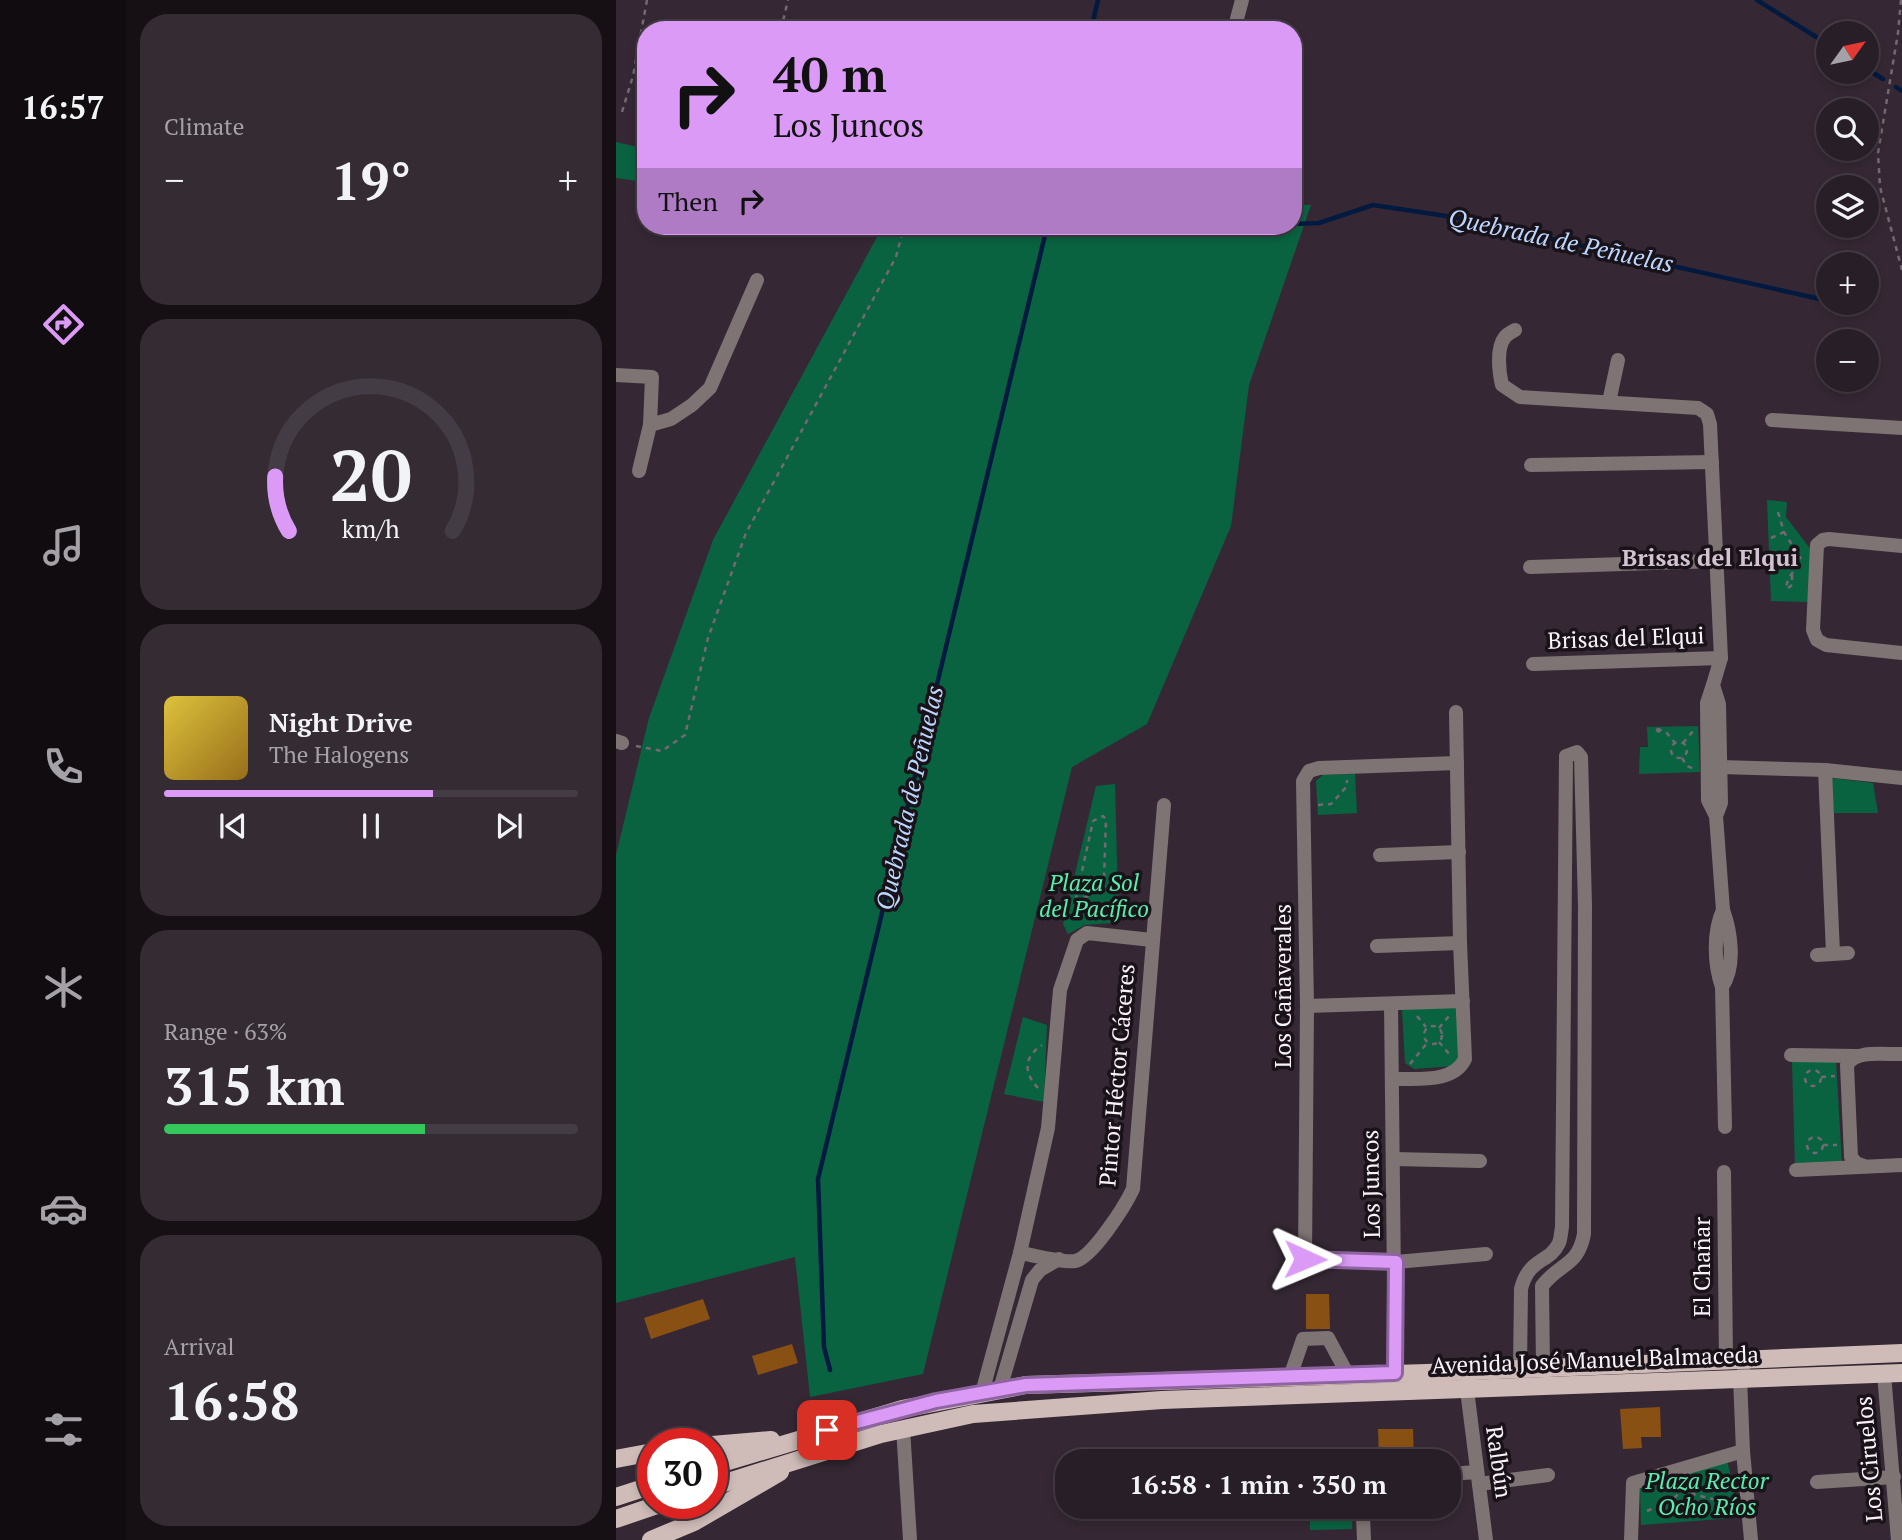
<!DOCTYPE html>
<html lang="en">
<head>
<meta charset="utf-8">
<style>
	:root { --surface:#281e27; --page:#342b33; --text:#f1f3f6; --muted:#a5a2a7; --line:#443c44; --accent:#da9af6 }
	body { margin:0; font-family:"PT Serif",serif; background:var(--page); color:var(--text); height:100vh; display:flex; flex-direction:column; font-size:26px; white-space:nowrap }
	* { box-sizing:border-box; margin:0 }
	p { font-size:23px; color:var(--muted) }
	.icon { flex:none; width:38px; height:38px; fill:none; stroke:currentColor; stroke-width:2; stroke-linecap:round; stroke-linejoin:round }
	.map { position:relative; flex:1; overflow:hidden }
	.drawer { display:flex; flex-direction:column; gap:14px; padding:14px; background:#161015; width:490px }
	.drawer>* { flex:none }
	.guide { position:absolute; left:21px; top:21px; width:665px; height:214px; border-radius:28px; box-shadow:0 4px 10px #0003,0 0 0 2px var(--line); background:#da9af6; color:#111; overflow:hidden }
	.needle { width:46px; rotate:57deg }
	.fabs { position:absolute; left:1200px; top:21px; display:grid; gap:14px }
	.fabs a { display:grid; place-items:center; width:63px; height:63px; border-radius:50%; background:var(--surface); box-shadow:0 4px 10px #0003,0 0 0 2px var(--line); font-size:35px }
	.speed { position:absolute; left:21px; top:1428px; display:flex; gap:14px; font-size:35px; font-weight:700; text-align:center }
	.speed>* { display:grid; place-content:center; width:91px; height:91px; border-radius:50%; background:var(--surface); box-shadow:0 4px 10px #0003,0 0 0 2px var(--line); line-height:1 }
	.speed .limit { border:10px solid #d22; background:#fff; color:#111 }
	.pin { position:absolute; display:grid; place-items:center; width:60px; height:60px; color:#fff; margin:-30px; border-radius:14px; box-shadow:0 4px 10px #0006 }
	.me { position:absolute; width:77px; margin:-38px; rotate:91deg; stroke-linejoin:round; filter:drop-shadow(0 0 5px #0008) }
	.turn { display:flex; align-items:center; gap:24px; height:147px; padding:0 21px; font-size:32px }
	.turn .icon { width:91px; height:91px; stroke-width:2.5 }
	.turn b { display:block; font-size:49px; line-height:60px }
	.then { display:flex; align-items:center; height:66px; padding:0 21px; background:#0003; gap:14px; font-size:26px }
	.big { font-size:52px; font-weight:600; line-height:1.1 }
	.drawer .card { flex:1; display:flex; flex-direction:column; justify-content:center; gap:10px; min-width:0; padding:0 24px; border-radius:28px; background:var(--page) }
	.drawer .dial { align-items:center; gap:0 }
	.dial svg { height:182px; overflow:visible; fill:none; stroke:var(--line); stroke-width:7; stroke-linecap:round; text-anchor:middle }
	.dial text { fill:var(--text); stroke:none }
	.song { display:flex; align-items:center; gap:21px }
	.cover { width:84px; height:84px; border-radius:10px; background:linear-gradient(135deg,hsl(50 70% 55%),hsl(40 70% 35%)) }
	.played { height:7px; border-radius:4px; background:linear-gradient(90deg,var(--accent) 65%,var(--line) 65%) }
	.keys { display:flex; justify-content:space-around; direction:ltr }
	.heat { display:flex; justify-content:space-between; align-items:center; font-size:38px; direction:ltr }
	.charge { height:10px; border-radius:5px; background:linear-gradient(90deg,#34c759 63%,var(--line) 0) }
	.trip { position:absolute; left:439px; top:1449px; width:406px; height:70px; border-radius:28px; background:var(--surface); box-shadow:0 4px 10px #0003,0 0 0 2px var(--line); font-weight:600; line-height:70px; text-align:center }
	main { display:flex; flex:1; min-height:0 }
	.tabs { display:flex; flex-direction:column; width:126px; justify-content:space-around; align-items:center; background:#100c10; color:var(--muted) }
	.tabs .icon { width:49px; height:49px }
	.tabs .selected { color:var(--accent) }
	.tabs b { font-size:32px; color:var(--text) }
	.map>svg:first-child { display:block }
</style>
</head>
<body>
<main>
<nav class="tabs">
<b>16:57</b>
<svg class="icon selected" aria-label="directions" viewBox="0 0 24 24"><path d="M12 3l9 9-9 9-9-9zM9 14v-3h6M13 9l2 2-2 2"/></svg>
<svg class="icon" aria-label="music" viewBox="0 0 24 24"><path d="M9 18V5l10-2v13"/><circle cx="6" cy="18" r="3"/><circle cx="16" cy="16" r="3"/></svg>
<svg class="icon" aria-label="phone" viewBox="0 0 24 24"><path d="M5 4h4l2 5-3 2q2 4 5 5l2-3 5 2v4C11 20 4 13 5 4z"/></svg>
<svg class="icon" aria-label="climate" viewBox="0 0 24 24"><path d="M12 3v18M4 7l16 10M4 17L20 7"/></svg>
<svg class="icon" aria-label="car" viewBox="0 0 24 24"><path d="M5 17H2v-5l4-1 3-4h7l3 4 3 1v5h-3M9 17h6M6 11h13"/><circle cx="7" cy="17" r="2"/><circle cx="17" cy="17" r="2"/></svg>
<svg class="icon" aria-label="filters" viewBox="0 0 24 24"><path d="M4 7h16M4 17h16"/><circle cx="9" cy="7" r="2"/><circle cx="15" cy="17" r="2"/></svg>
</nav>
<section class="drawer">
<div class="card"><p>Climate</p>
<div class="heat"><a>−</a><b class="big">19°</b><a>+</a></div>
</div>
<div class="card dial"><svg viewBox="0 0 100 80">
<path d="M14 69A42 42 0 1 1 86 69"/>
<path d="M14 69A42 42 0 0 1 8 45" stroke="#da9af6"/>
<text x="50" y="56" font-size="32" font-weight="700">20</text>
<text x="50" y="72" font-size="11">km/h</text>
</svg></div>
<div class="card">
<div class="song"><i class="cover"></i><div><b>Night Drive</b><p>The Halogens</p></div></div>
<div class="played"></div>
<div class="keys"><svg class="icon" aria-label="previous" viewBox="0 0 24 24"><path d="M18 5L8 12l10 7zM5 5v14"/></svg><svg class="icon" aria-label="pause" viewBox="0 0 24 24"><path d="M8 5v14M16 5v14"/></svg><svg class="icon" aria-label="next" viewBox="0 0 24 24"><path d="M6 5l10 7-10 7zM19 5v14"/></svg></div>
</div>
<div class="card"><p>Range · 63%</p><b class="big">315 km</b><div class="charge"></div></div>
<div class="card"><p>Arrival</p><b class="big">16:58</b></div>
</section>
<div class="map">
<svg width="1286" height="1540" viewBox="0 0 1286 1540">
	<rect width="100%" height="100%" fill="#352834"/>
	<g fill="#096341">
		<path d="M0,142L30,149V182L0,178Z"/>
		<path d="M677,205H695L633,385L615,526L531,724L456,767L307,1374L194,1397L179,1257L0,1303V855L33,718L97,540L267,226H677Z"/>
		<path d="M1151,500L1171,502L1170,517L1196,551L1194,602L1155,601Z"/>
		<path d="M1082,726L1084,772L1023,774L1024,747H1032L1031,727Z"/>
		<path d="M739,774L741,813L702,815L700,781L707,775Z"/>
		<path d="M1214,778L1257,783L1262,813H1218Z"/>
		<path d="M499,784L502,900L495,923L469,925L452,934L447,924L480,786Z"/>
		<path d="M837,1005L843,1010L844,1058L838,1066L798,1069L789,1063L786,1010Z"/>
		<path d="M407,1017L431,1025L428,1102L388,1094Z"/>
		<path d="M1176,1061H1220L1226,1164L1179,1166Z"/>
		<path d="M1111,1460L1117,1485L1119,1518L1025,1525L1024,1486Z"/>
		<path d="M694,1507H737L736,1529L694,1530Z"/>
	</g>
	<g fill="none" stroke-linecap="round" stroke-linejoin="round">
		<g stroke="#021a3f" stroke-width="4.5">
			<path d="M1141,0L1213,45"/>
			<path d="M475,30L482,0"/>
			<path d="M1251,69L1267,79"/>
			<path d="M1280,87L1286,91"/>
			<path d="M677,224L703,223L757,205L837,217L1213,301"/>
			<path d="M1222,303L1244,308L1252,304L1255,289"/>
			<path d="M214,1370L208,1347L202,1179L430,231L609,226"/>
		</g>
	</g>
	<g fill="#895013">
		<path d="M690,1294H713L714,1329H690Z"/>
		<path d="M87,1299L94,1319L35,1339L28,1318Z"/>
		<path d="M176,1344L182,1363L142,1375L136,1356Z"/>
		<path d="M1044,1407L1045,1437H1025L1026,1448L1007,1449L1004,1409Z"/>
		<path d="M762,1429H797L798,1461H763Z"/>
	</g>
	<g fill="none" stroke-linecap="round" stroke-linejoin="round">
		<g stroke="#746873" stroke-width="2.5" stroke-dasharray="5 5" stroke-linecap="butt">
			<path d="M1285,0L1282,33L1262,153L1264,187L1286,270"/>
			<path d="M165,30L172,0"/>
			<path d="M6,112L17,76L31,0"/>
			<path d="M1162,512L1168,532L1185,559"/>
			<path d="M1155,538L1168,532"/>
			<path d="M1176,575V585L1171,589C1169,579 1178,570 1186,564"/>
			<path d="M1040,730L1043,731L1041,733L1040,731L1042,729L1050,732L1059,743"/>
			<circle cx="1063" cy="750" r="8"/>
			<path d="M1067,743L1078,730"/>
			<path d="M20,746L46,751L69,735L92,638L130,533L280,257L288,226"/>
			<path d="M1066,758L1071,766L1078,769"/>
			<path d="M702,805L715,804L731,786V780"/>
			<path d="M459,903L480,891L488,879L490,819L487,816L477,821L459,903V925"/>
			<path d="M801,1016L810,1027"/>
			<circle cx="817" cy="1035" r="9"/>
			<path d="M823,1028L833,1016"/>
			<path d="M823,1042L834,1055"/>
			<path d="M794,1064L812,1042"/>
			<circle cx="1197" cy="1078" r="8"/>
			<path d="M1205,1077L1219,1076"/>
			<path d="M422,1088C407,1072 408,1057 426,1045"/>
			<circle cx="1199" cy="1145" r="8"/>
			<path d="M1207,1145H1221"/>
			<path d="M1065,1491L1116,1504"/>
			<path d="M712,1507L717,1513L733,1518"/>
			<path d="M1031,1511L1056,1500L1077,1480"/>
		</g>
		<g stroke="#7e7473" stroke-width="14">
			<path d="M618,30L626,0"/>
			<path d="M899,330C897,331 890,335 889,337C880,348 883,372 886,385L904,397L1082,408L1091,414L1094,424L1105,658L1097,685"/>
			<path d="M0,375L36,377L34,425L55,419L76,405L94,388L141,280"/>
			<path d="M993,402L1002,360"/>
			<path d="M1156,420L1286,428"/>
			<path d="M915,465L1096,462"/>
			<path d="M23,471L34,425"/>
			<path d="M1286,546L1213,539L1207,540L1201,545L1197,630L1201,640L1210,645L1286,653"/>
			<path d="M914,567L1100,561"/>
			<path d="M917,664L1105,658"/>
			<path d="M0,741L6,743"/>
			<path d="M841,763L703,768L693,771L687,781L691,1006L689,1259L780,1262L870,1254"/>
			<path d="M1104,767L1209,770L1286,778"/>
			<path d="M1209,770L1217,953"/>
			<path d="M1100,816L1105,803L1103,704L1097,685L1091,703L1092,800L1100,816L1107,910"/>
			<path d="M764,855L843,852"/>
			<path d="M761,946L844,943"/>
			<path d="M1201,955L1232,953"/>
			<path d="M1106,987C1120,967 1115,932 1107,910C1097,932 1098,964 1106,987L1109,1127"/>
			<path d="M775,1004L779,1373"/>
			<path d="M691,1006L847,1001"/>
			<path d="M1175,1055L1240,1056"/>
			<path d="M776,1079C800,1078 837,1084 849,1059L844,943L840,712"/>
			<path d="M778,1159L864,1161"/>
			<path d="M1248,1166L1240,1163L1235,1157L1231,1065C1240,1049 1270,1055 1286,1054"/>
			<path d="M1180,1170L1286,1165"/>
			<path d="M1108,1172L1110,1361"/>
			<path d="M404,1253C418,1255 445,1263 459,1261C476,1258 509,1206 517,1189L548,805"/>
			<path d="M904,1368L905,1289C913,1257 933,1264 943,1243C945,1238 945,1232 946,1227L950,756L961,752L965,757L969,905L968,1234C962,1267 943,1263 926,1286L927,1367"/>
			<path d="M1128,1372L1124,1378L1127,1451L1135,1540"/>
			<path d="M1268,1374L1282,1540"/>
			<path d="M674,1377L687,1339L712,1338L732,1375"/>
			<path d="M384,1389L416,1280L424,1270L443,1259"/>
			<path d="M851,1390L870,1540"/>
			<path d="M366,1393L404,1253L432,1128L444,990L461,940L471,933L536,940"/>
			<path d="M287,1428L294,1540"/>
			<path d="M833,1474L861,1472"/>
			<path d="M1201,1482L1278,1477"/>
			<path d="M863,1484L932,1475"/>
			<path d="M748,1540L747,1516L749,1507"/>
			<path d="M1015,1540L1017,1483L1127,1451"/>
		</g>
		<g stroke="#cfbcb8" stroke-width="18">
			<path d="M96,1445L155,1440"/>
			<path d="M0,1459L37,1452"/>
			<path d="M96,1466L286,1409L410,1385L811,1373L1286,1353"/>
			<path d="M96,1487L265,1434L357,1414L546,1400L1286,1373"/>
			<path d="M0,1497L37,1485"/>
			<path d="M0,1519L47,1503"/>
			<path d="M35,1540L78,1522L164,1472"/>
		</g>
	</g>
	<g fill="none" stroke-linecap="round" stroke-linejoin="round">
		<g stroke="#8e64a0" stroke-width="18">
			<path id="route" d="M211,1430L320,1401L410,1385L779,1373L780,1262L689,1259"/>
		</g>
		<use href="#route" stroke="#da9af6" stroke-width="12"/>
	</g>
	<g text-anchor="middle" stroke-width="7" stroke-linejoin="round" paint-order="stroke">
		<g font-size="23" fill="#faf1f9" stroke="#191319">
			<text transform="translate(1010 638) rotate(-2)" y="8">Brisas del Elqui</text>
			<text transform="translate(667 986) rotate(-90)" y="8">Los Cañaverales</text>
			<text transform="translate(501 1075) rotate(-85)" y="8">Pintor Héctor Cáceres</text>
			<text transform="translate(755 1184) rotate(-91)" y="8">Los Juncos</text>
			<text transform="translate(1086 1267) rotate(-90)" y="8">El Chañar</text>
			<text transform="translate(979 1360) rotate(-2)" y="8">Avenida José Manuel Balmaceda</text>
			<text transform="translate(1253 1459) rotate(-95)" y="8">Los Ciruelos</text>
			<text transform="translate(883 1462) rotate(82)" y="8">Ralbún</text>
		</g>
		<g font-size="23" font-style="italic" fill="#57efad" stroke="#191319">
			<text x="478" y="891">Plaza Sol<tspan x="478" dy="26">del Pacífico</tspan></text>
			<text x="1091" y="1489">Plaza Rector<tspan x="1091" dy="26">Ocho Ríos</tspan></text>
		</g>
		<g font-size="24" font-style="italic" fill="#bbd6ff" stroke="#191319">
			<text transform="translate(945 241) rotate(12)" y="8">Quebrada de Peñuelas</text>
			<text transform="translate(294 798) rotate(-77)" y="8">Quebrada de Peñuelas</text>
		</g>
		<g font-size="24" font-weight="bold" fill="#d3c2d2" stroke="#191319">
			<text x="1094" y="566">Brisas del Elqui</text>
		</g>
	</g>
</svg>
<div class="fabs">
<a><svg class="needle" viewBox="-14 -14 28 28"><path d="M0-13l5 13h-10z" fill="#e53935"/><path d="M0 13l5-13h-10z" fill="#a5a2a7"/></svg></a>
<a><svg class="icon" aria-label="search" viewBox="0 0 24 24"><circle cx="10" cy="10" r="6"/><path d="M15 15l6 6"/></svg></a>
<a><svg class="icon" aria-label="layers" viewBox="0 0 24 24"><path d="M12 4l9 5-9 5-9-5zM3 14l9 5 9-5"/></svg></a>
<a>+</a>
<a>−</a>
</div>
<div class="speed"><div class="limit">30</div></div>
<div class="pin" style="left:211px;top:1430px;background:#d93025"><svg class="icon" aria-label="arrive" viewBox="0 0 24 24"><path d="M6 21V4h12l-3 4 3 4H6"/></svg></div>
<svg class="me" style="left:689px;top:1259px" viewBox="-20 -20 40 40"><path d="M0-17L14 15 0 8-14 15z" fill="#da9af6" stroke="#fff" stroke-width="4"/></svg>
<div class="trip">16:58 · 1 min · 350 m</div>
<div class="guide">
<div class="turn"><svg class="icon" aria-label="right" viewBox="0 0 24 24"><path d="M7 20v-9h11M14 6l5 5-5 5"/></svg><div><b>40 m</b>Los Juncos</div></div>
<div class="then">Then<svg class="icon" aria-label="right" viewBox="0 0 24 24"><path d="M7 20v-9h11M14 6l5 5-5 5"/></svg></div>
</div>
</div>
</main>
</body>
</html>
